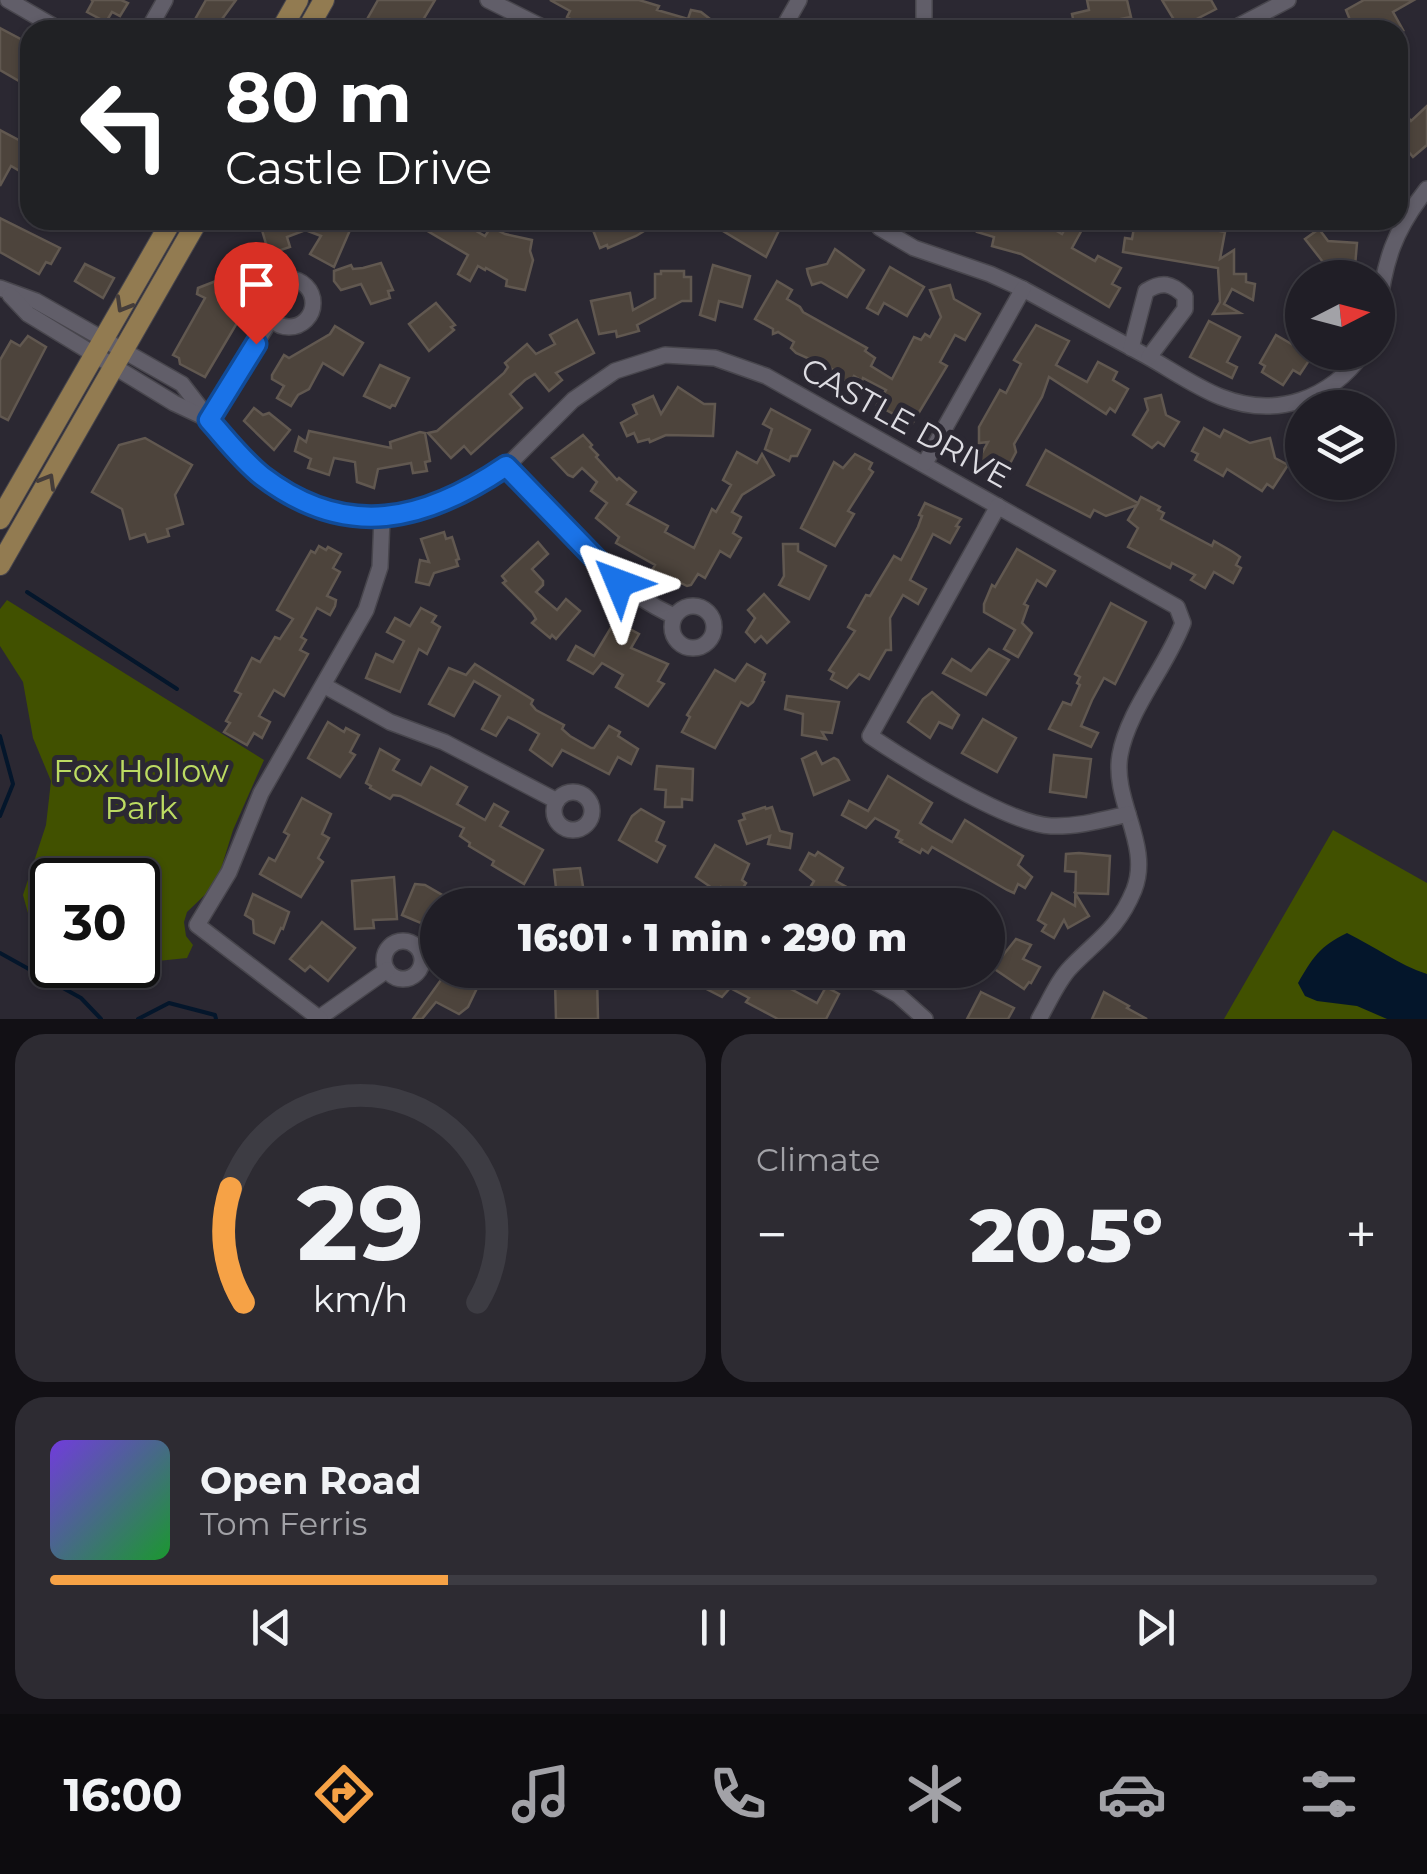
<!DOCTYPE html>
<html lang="en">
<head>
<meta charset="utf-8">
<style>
	:root { --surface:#201e26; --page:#2d2b32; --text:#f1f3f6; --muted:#a2a2a7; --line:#3d3c43; --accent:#f6a246 }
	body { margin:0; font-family:Montserrat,sans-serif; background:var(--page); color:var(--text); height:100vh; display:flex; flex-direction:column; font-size:38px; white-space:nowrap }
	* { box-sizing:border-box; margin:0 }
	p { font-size:32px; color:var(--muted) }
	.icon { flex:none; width:55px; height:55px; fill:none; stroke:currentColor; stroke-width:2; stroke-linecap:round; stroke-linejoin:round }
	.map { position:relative; height:1019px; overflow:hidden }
	.details { display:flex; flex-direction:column; gap:15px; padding:15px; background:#121015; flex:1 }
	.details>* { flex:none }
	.guide { position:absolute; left:20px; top:20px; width:1388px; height:210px; border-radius:30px; box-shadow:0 2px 8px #0004,0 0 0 2px var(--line); background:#202124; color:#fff; overflow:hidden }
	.needle { width:65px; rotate:84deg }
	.controls { position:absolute; left:1285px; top:260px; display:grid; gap:20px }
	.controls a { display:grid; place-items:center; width:110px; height:110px; border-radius:50%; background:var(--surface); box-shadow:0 2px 8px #0004,0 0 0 2px var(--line); font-size:50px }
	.speed { position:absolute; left:30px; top:858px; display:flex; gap:20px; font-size:50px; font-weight:700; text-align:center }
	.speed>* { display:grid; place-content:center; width:130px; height:130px; border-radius:50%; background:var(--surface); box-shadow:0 2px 8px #0004,0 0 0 2px var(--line); line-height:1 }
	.speed .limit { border:5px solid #111; border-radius:15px; background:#fff; color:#111 }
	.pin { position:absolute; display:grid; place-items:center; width:85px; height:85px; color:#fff; margin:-102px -42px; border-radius:50% 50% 50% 0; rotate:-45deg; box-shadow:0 0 10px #0007 }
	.pin .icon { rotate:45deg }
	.me { position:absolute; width:110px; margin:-55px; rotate:314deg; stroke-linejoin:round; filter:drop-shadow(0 0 8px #0008) }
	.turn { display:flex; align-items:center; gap:35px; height:210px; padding:0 40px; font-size:45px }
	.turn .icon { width:130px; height:130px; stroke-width:2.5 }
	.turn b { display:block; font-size:70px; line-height:85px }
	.big { font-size:75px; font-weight:800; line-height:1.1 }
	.details .tile { flex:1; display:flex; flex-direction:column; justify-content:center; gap:15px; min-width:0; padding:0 35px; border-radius:30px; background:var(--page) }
	.details .dial { align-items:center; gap:0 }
	.dial svg { height:260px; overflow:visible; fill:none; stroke:var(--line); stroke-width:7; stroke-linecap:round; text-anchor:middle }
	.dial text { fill:var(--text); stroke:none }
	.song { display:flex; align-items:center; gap:30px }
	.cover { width:120px; height:120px; border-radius:15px; background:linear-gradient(135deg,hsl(260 70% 55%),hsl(130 70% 35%)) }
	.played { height:10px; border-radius:5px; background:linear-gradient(90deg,var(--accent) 30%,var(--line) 30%) }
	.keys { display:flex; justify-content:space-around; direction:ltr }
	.heat { display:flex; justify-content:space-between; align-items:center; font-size:55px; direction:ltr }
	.details .tiles { flex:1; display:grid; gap:15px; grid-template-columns:1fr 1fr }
	.tile:last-child { grid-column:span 2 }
	.trip { position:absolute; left:420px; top:888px; width:585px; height:100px; border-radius:50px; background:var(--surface); box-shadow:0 2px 8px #0004,0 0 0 2px var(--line); font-weight:800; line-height:100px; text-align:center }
	.menu { display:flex; height:160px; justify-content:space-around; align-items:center; background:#0d0c0f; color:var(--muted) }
	.menu .icon { width:70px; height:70px }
	.menu .on { color:var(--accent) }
	.menu b { font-size:45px; color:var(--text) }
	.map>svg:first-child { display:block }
</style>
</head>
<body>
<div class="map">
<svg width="1427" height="1019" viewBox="0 0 1427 1019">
	<rect width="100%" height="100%" fill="#2b2832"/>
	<g fill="#415100">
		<path d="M7,600L264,760L233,830L220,872L211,889L187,912L184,922L186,936L193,945L187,958L138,963V880H52V953L36,942L23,895L46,825L51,781L33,738L23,682L0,646V609Z"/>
		<path d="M1333,830L1427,883V1019H1224Z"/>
	</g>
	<path fill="#04162b" d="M1347,933C1374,946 1399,965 1427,974V1019H1387L1357,1006L1317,1001L1305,996L1298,983C1313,957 1319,947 1347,933Z"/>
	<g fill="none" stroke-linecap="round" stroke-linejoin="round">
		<g stroke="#04162b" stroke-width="4">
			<path d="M27,592L177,689"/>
			<path d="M0,736L13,784L0,816"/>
			<path d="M0,953L81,998L101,1019"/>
			<path d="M138,1019L169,1003L215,1015L216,1019"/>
		</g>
	</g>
	<g fill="#4d443c" stroke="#615850" stroke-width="2.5">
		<path d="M91,0H121L128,3L120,16L112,12L106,22L87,12L93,1Z"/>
		<path d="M206,0H236L214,30H189Z"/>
		<path d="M378,0H435L417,30H361Z"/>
		<path d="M550,0H639L659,6L657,10L688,19L691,10L701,12L710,19L708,25L715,27V30H612L587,23L585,27L567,17L570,11Z"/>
		<path d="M1087,0H1127L1131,17L1075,28L1072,14L1089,10Z"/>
		<path d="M1162,0H1211L1216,9L1179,28Z"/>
		<path d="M1364,0H1414L1393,12L1403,30H1327L1350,20L1346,10Z"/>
		<path d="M0,28L30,44V79L26,85L0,70Z"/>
		<path d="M1398,105L1411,121L1427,106V145L1413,157L1407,150L1398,158Z"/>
		<path d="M0,130L30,146V177L11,166L0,186Z"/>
		<path d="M0,218L60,248L51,264L46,262L39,274L0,252Z"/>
		<path d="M259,220H299L303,231L287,237L290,247L269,254Z"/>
		<path d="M314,220L331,224L333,220L350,230L334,267L310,254L321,236L308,231Z"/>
		<path d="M409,220H469L466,225L485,236L491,227L505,234L532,240L530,251L533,260L525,290L506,286L507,280L486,268L485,270L478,266L470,281L458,274L468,255Z"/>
		<path d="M600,220H662L636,236L608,248L607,245L600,248L593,230L602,225Z"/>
		<path d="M722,220H784L766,257L718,228Z"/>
		<path d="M981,220H1038L1062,234L1070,220H1083L1081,224L1084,226L1072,248L1095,261L1098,256L1121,268L1112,284L1120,288L1109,307L1021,254L992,246L994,237L977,232Z"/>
		<path d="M1147,220H1201L1199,227L1225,232L1220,259L1234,250V274H1246V282L1255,284L1253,300L1232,289L1224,304L1240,313L1213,314L1220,302L1218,268L1123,252L1125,238L1132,239L1135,222Z"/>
		<path d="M1319,229L1328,241L1357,243L1354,278H1339L1340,272L1322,270L1323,262L1305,239Z"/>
		<path d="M241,247L266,261L243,297L250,301L205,377L180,364L179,358L173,355L205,298L197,294L198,288L216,281L219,283L229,266L227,259H234Z"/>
		<path d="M835,249L864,270L847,297L821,282L812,285L808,274L807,269L827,264Z"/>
		<path d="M381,263L393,290L388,291L390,298L371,304L361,284L341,290L334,281V271L351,265L353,269L363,268Z"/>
		<path d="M85,264L114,278L103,298L75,281Z"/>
		<path d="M713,265L750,276L742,307L719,301L715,320L700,315Z"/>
		<path d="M890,267L924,287L907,316L884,303L878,314L867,308Z"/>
		<path d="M661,271H684V277H691V301H682L637,325L639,331L617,337L616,331L599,334L591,301L630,293L633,310L655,298V274H661Z"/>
		<path d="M777,281L792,290L787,299L800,307L803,312L867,348L865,351L875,358L871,366L892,379L914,337L921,340L925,334L930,337L941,317L930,290L950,285L954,299L980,314L965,340L955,335L940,362L947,366L912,424L877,405L886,390L863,378L862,381L854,376L849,384L830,373L832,369L796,353L791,348L794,342L778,332L773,334V329L755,319Z"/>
		<path d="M436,303L455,325L451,327L454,330L429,351L409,324Z"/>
		<path d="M577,320L594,353L556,373L562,380L549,391L535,374L525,380L510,394L522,408L471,454L464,446L451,458L428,433L437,431L504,373L508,367L505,363L527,344L536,354L555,344L550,335Z"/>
		<path d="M1209,321L1240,337L1227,362L1237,367L1232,378L1190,357Z"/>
		<path d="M1036,325L1069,341L1056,365L1087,382L1098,362L1117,372L1113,380L1128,389L1115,412L1110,408L1106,414L1049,377L1042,397L1014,444L1016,452L1005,473L1000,469L996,475L976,464L988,442L979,443V427L1000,390L1006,393L1021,364L1014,360Z"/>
		<path d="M335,326L363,343L343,375L323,363L309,389L298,395L291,406L277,398L284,386L272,379V375L284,355L289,358L330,334Z"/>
		<path d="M1276,335L1312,356L1300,374L1293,370L1283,385L1262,372L1265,366L1260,363Z"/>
		<path d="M28,336L46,347L8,420L0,416V360L11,341L20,346Z"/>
		<path d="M380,365L409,378L395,406L392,405L390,408L364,396Z"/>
		<path d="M678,387L704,404H715L713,436L666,435L650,442L649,439L638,442L634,433L627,436L621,423L637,414L633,405L653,396L661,414Z"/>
		<path d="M1161,395L1166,415L1179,422L1164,446L1158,442L1152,448L1133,435L1148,410L1145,399Z"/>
		<path d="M254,408L263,415L269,413L290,430L274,450L244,421Z"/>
		<path d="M771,409L810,430L797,456H791L789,461L765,449L772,429L763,424Z"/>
		<path d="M1204,428L1220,437L1224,430L1250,443L1270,438L1275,458L1288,465L1273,488L1267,484L1262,491L1227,469L1223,476L1195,460L1198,454L1192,451Z"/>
		<path d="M309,431L391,448L390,442L420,432L425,433L430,461L425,462L427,471L413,473L411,463L378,469L374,488L357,482L355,462L334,458L329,475L308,468L311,459L295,451L299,437L306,442Z"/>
		<path d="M583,435L592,445L590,447L598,455L596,457L617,480L619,478L636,492L627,504L668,526L665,532L694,548L712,509L716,512L731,485L723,480L737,452L757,463L762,454L774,475L742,495L732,512L741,517L733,533L741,538L730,557L720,551L705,578L698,574L691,585L687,586L665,575L662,582L649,576L655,565L616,543L619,537L596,518L607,503L591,491L597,482L582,468L573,477L568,475L552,458Z"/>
		<path d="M145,438L192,465L175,495L183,524L167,529L169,536L148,542L145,534L130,539L122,509L92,492L119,445Z"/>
		<path d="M1046,450L1138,503L1141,497L1160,507L1158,510L1164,513L1161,519L1193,536L1212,546L1214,541L1233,552L1240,557L1236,565L1241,568L1233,583L1214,572L1205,588L1191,580L1195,575L1172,563L1170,568L1128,547L1138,528L1128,520L1137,505L1106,516L1094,510L1090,517L1027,485Z"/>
		<path d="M855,454L872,463L869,469L873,472L848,511L854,514L835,546L801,528L834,462L843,468Z"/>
		<path d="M925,503L961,519L956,526L959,527L950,543L933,534L910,580L926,589L918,604L903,595L890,618L891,650H886L869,679L859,674L847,688L831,679L834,673L829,670L855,631L848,627L866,595L870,596L894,556L901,560L918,527L922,516L919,515Z"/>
		<path d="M444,532L446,539L452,537L459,559L456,560L458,566L434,573L429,585L416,582L420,560L429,562L421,539Z"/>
		<path d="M538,542L548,554L532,569L543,581V585L536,592L557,610L566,599L580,611L556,639L552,635L550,638L532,623L536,619L532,612L503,583L506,581L502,576Z"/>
		<path d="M783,544H798V551L826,566L809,599L779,585L784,576Z"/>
		<path d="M319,546L326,550L328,547L341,554L333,568L340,572L327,596L336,600L335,606L330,615L317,608L301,637L306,640L300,650L308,654L284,696L274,690L259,716L270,722L262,738L254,733L247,745L224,732L230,723L226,721L241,694L235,691L252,658L260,662L275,637L280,639L293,619L277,610L311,551L315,553Z"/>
		<path d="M1017,549L1055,571L1046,586L1037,580L1024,604L1028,606L1022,623L1032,633L1018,657L1004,649L1015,630L984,612V604L992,585L995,587Z"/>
		<path d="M764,594L789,622L767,643L761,636L755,642L746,632L755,618L748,610Z"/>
		<path d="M1111,603L1146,622L1115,684L1104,678L1092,700L1081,726L1098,733L1091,747L1049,729L1063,702L1071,705L1080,685L1077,683L1080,677L1075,674Z"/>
		<path d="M421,608L436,616L432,622L440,627L427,654L419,649L400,692L366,678L376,654L393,662L404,641L387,632L395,618L410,626Z"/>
		<path d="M615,621L639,634L631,648L668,664L658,681L664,684L648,706L616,687L623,675L602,663L593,674L568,660L576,646L594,656Z"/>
		<path d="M989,649L1009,660L986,695L943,673L952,659L971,671Z"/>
		<path d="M475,664L533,700L531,704L536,710L564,725L562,729L570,736L591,748H594L609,726L620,732L618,736L638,749L631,764L618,757L609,774L562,750L552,766L530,750L539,734L518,722L508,717L496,736L482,729L500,696L474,681L454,716L429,704L449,668L466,675Z"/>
		<path d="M747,664L765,674L762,681L764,682L753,702L748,706L741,702L715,748L682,732L690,717L687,715L715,670L735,681Z"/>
		<path d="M932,692L959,715L952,728L939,722L930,738L908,722L923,699Z"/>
		<path d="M787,696L839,702L832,733L822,732L826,739L802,735L803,714L785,709Z"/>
		<path d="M983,719L1016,738L997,772L962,753Z"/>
		<path d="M328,722L344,732L346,728L359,735L350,752L355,755L340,777L308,758Z"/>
		<path d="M380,749L399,760L393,770L421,785L431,767L467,787L457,804L485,820L494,804L508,812L500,826L543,850L524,884L492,865L494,861L469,846L470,843L460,836L464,828L400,796L393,795L390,799L370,788L371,786L366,783Z"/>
		<path d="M816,752L822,764L834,758L838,760L849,780L814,795L802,759Z"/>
		<path d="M1054,755L1091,759L1086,797L1050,792Z"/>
		<path d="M657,766L693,769L692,800L682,799V807H665L666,790L655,789Z"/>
		<path d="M888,776L932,803L920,823L931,830L952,842L965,820L1023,856L1018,865L1032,877L1025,888L1018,884L1014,893L1007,890L932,847L928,853L922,849L920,853L900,842L902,840L896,837L899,831L875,818L866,828L842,815L849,801L868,811Z"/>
		<path d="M302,798L331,814L322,834L329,838L318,858L323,862L301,897L260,874L269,858L275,861L289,835L284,832Z"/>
		<path d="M765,807L766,809L772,807L780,831L792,834L790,848L768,844L770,836L747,844L739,821L745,819L743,814Z"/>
		<path d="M641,809L664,822L656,841L665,846L657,862L619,840L632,816Z"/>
		<path d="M715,845L749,864L742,880L746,883L738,896L721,887L718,892L696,877Z"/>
		<path d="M818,852L843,868L836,881L879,905H833L808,891L814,881L800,870L809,853L815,856Z"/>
		<path d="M1079,853L1110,856L1108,894L1075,893L1089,916L1068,928L1064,920L1054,938L1042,931L1046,925L1038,920L1052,893L1075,906L1076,872L1065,871L1066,854Z"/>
		<path d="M580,868L586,905H545L542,890L556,888L554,870Z"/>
		<path d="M394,877L397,919L373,920L374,928L355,929L352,881Z"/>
		<path d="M415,884L425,885L444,896L438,905L435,929L402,915Z"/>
		<path d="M253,894L289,912L283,929L281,928L274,943L254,933L253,920L245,915Z"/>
		<path d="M322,922L355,948L328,981L310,966L305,971L290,959Z"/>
		<path d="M1016,939L1031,945L1023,959L1040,967L1031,983L1029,982L1024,989L993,968Z"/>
		<path d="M448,970L478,986L468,1007L459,1014L436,1002L422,1019H413Z"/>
		<path d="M695,970H744L772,985L780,970H798L789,988L817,1003L826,987L839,994L826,1019H778L746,1002L749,998L730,988L722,997L689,980Z"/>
		<path d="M560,978H597L598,1019H556L555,980Z"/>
		<path d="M981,992L1014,1008L1008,1019H967Z"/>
		<path d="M1104,992L1129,1006L1127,1008L1147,1019H1092Z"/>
	</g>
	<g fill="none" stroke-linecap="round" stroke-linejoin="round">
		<g stroke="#48464d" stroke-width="18">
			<g id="minor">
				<path d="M8,0L60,30"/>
				<path d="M488,0L548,30"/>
				<path d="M148,30L165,0"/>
				<path d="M782,30L799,0"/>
				<path d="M924,30V0"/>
				<path d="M1231,30L1288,0"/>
				<path d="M882,220L880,228L914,248L990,274L1023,289C1061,310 1100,331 1139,352C1166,366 1193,386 1221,397C1277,419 1330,399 1364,352"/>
				<circle cx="289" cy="303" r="24"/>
				<path d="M0,288L36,301L182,384L209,419L265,478L321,508L355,517L382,518L425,509L466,493L506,467L573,400L615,371L665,355L715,358L766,376L1177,607L1183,623C1167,666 1128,710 1120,755C1112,801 1152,845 1134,890C1118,929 1098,939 1071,967C1058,980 1049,1002 1039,1019"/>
				<path d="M10,295L28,314L174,403L206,418"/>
				<path d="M1378,314C1384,262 1394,230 1427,189"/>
				<path d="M1131,348L1146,291C1162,281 1171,283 1185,296V309L1149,357"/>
				<path d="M209,419L271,319"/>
				<path d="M925,463L1023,289"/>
				<path d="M506,467C559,519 604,585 674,616"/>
				<path d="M998,506L870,736C907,761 1009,824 1051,826C1077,827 1102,820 1128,814"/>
				<circle cx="693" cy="627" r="21"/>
				<path d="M325,686L390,722L444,742L557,801"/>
				<circle cx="573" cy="811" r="19"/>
				<path d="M766,905H779"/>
				<circle cx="403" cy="960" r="19"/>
				<path d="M854,970L898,995L925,1019"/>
				<path d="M319,1018L387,970"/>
				<path d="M320,1019L197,925L229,872L261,793L366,610L380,567L382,518"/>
			</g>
		</g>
		<g stroke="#48464d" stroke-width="22">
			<g id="major">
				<path d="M281,30L298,0"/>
				<path d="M307,30L324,0"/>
				<path d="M0,519L172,220"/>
				<path d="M0,565L198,220"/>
			</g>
		</g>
		<use href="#minor" stroke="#615e69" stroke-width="15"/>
		<use href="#major" stroke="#927b51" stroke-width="20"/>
	</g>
	<defs><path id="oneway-chevron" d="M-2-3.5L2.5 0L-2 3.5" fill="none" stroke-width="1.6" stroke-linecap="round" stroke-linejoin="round" transform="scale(2.5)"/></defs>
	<g stroke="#453d3a">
		<use href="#oneway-chevron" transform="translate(123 305) rotate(120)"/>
		<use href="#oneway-chevron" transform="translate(48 481) rotate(-60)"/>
	</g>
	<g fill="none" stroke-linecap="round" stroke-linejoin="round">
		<g stroke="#114b97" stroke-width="25">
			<path id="route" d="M256,344L209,420C226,439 242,460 262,476C347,541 425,521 506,466L619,583"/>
		</g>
		<use href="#route" stroke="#1a73e8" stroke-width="18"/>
	</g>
	<g text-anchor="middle" stroke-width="10" stroke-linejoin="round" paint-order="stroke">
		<g font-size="32" fill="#dddce2" stroke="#2b2832">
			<text transform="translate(906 423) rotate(29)" y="11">CASTLE DRIVE</text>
		</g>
		<g font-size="32" fill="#bcdb62" stroke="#2b2832">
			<text x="141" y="782">Fox Hollow<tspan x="141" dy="37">Park</tspan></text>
		</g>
	</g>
</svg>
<div class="controls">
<a><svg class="needle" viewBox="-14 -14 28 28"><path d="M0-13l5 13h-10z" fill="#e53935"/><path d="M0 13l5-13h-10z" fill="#a2a2a7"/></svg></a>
<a><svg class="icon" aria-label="layers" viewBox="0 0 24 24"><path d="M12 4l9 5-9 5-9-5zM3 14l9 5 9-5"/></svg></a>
</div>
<div class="speed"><div class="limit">30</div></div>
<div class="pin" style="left:256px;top:344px;background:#d93025"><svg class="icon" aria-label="arrive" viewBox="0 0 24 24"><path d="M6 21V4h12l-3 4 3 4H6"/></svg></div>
<svg class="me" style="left:619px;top:583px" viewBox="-20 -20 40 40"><path d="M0-17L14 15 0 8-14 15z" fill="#1a73e8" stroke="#fff" stroke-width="4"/></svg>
<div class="trip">16:01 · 1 min · 290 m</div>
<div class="guide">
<div class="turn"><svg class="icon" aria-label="left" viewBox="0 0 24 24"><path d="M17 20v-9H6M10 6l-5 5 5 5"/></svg><div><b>80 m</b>Castle Drive</div></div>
</div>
</div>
<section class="details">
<div class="tiles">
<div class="tile dial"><svg viewBox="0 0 100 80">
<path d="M14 69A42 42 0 1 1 86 69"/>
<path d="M14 69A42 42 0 0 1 10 34" stroke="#f6a246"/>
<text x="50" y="56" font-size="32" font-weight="700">29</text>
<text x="50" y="72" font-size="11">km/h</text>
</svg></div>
<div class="tile"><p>Climate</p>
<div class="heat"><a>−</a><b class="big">20.5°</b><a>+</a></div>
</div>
<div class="tile">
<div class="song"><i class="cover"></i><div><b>Open Road</b><p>Tom Ferris</p></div></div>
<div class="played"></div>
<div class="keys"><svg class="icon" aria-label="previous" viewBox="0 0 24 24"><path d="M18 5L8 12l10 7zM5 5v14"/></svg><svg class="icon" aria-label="pause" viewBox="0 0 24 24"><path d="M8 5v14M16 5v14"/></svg><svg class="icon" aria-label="next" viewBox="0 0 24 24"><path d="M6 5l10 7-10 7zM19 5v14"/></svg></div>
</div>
</div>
</section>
<nav class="menu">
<b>16:00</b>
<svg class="icon on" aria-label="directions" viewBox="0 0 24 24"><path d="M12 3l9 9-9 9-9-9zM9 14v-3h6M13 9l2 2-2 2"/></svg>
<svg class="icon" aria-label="music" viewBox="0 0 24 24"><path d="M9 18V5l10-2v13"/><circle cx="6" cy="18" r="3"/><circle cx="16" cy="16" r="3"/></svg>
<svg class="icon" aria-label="phone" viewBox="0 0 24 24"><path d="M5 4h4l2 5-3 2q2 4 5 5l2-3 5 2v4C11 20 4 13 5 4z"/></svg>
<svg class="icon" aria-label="climate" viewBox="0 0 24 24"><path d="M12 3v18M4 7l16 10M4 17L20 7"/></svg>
<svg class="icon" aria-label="car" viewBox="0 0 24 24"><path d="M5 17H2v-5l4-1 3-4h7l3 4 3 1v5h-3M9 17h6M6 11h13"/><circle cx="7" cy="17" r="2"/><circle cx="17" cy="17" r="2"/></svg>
<svg class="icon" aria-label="filters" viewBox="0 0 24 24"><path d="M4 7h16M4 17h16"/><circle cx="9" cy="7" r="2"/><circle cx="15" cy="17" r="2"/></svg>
</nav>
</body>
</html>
